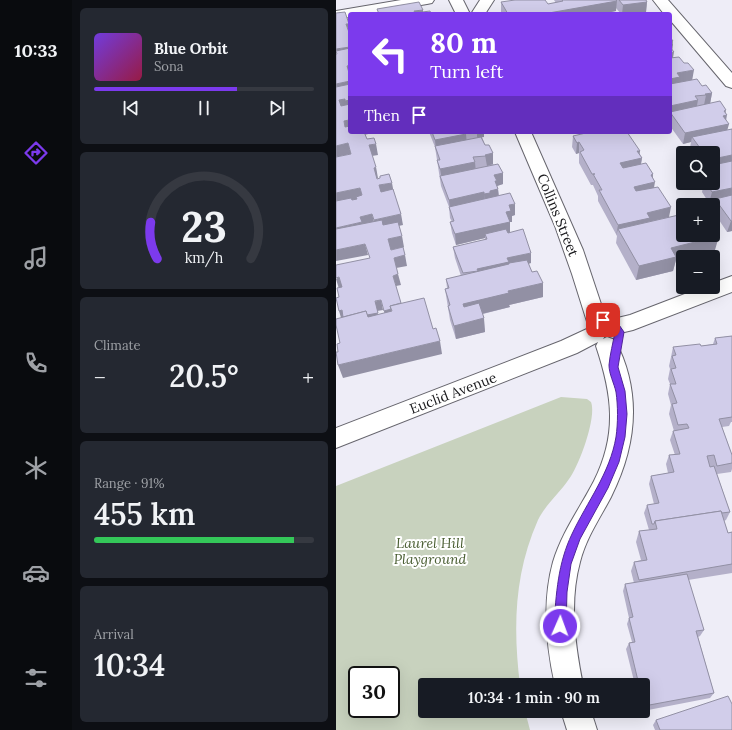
<!DOCTYPE html>
<html lang="en">
<head>
<meta charset="utf-8">
<style>
	:root { --surface:#171b24; --page:#242831; --text:#f1f3f6; --muted:#9ea1a6; --line:#363941; --accent:#7c3aed }
	body { margin:0; font-family:Lora,serif; background:var(--page); color:var(--text); height:100vh; display:flex; flex-direction:column; font-size:15px; white-space:nowrap }
	* { box-sizing:border-box; margin:0 }
	p { font-size:13px; color:var(--muted) }
	.icon { flex:none; width:22px; height:22px; fill:none; stroke:currentColor; stroke-width:2; stroke-linecap:round; stroke-linejoin:round }
	.map { position:relative; flex:1; overflow:hidden }
	.sheet { display:flex; flex-direction:column; gap:8px; padding:8px; background:#0d0f14; width:264px }
	.sheet>* { flex:none }
	.banner { position:absolute; left:12px; top:12px; width:324px; height:122px; border-radius:4px; box-shadow:0 4px 16px #0002; background:#7c3aed; color:#fff; overflow:hidden }
	.fabs { position:absolute; left:340px; top:146px; display:grid; gap:8px }
	.fabs a { display:grid; place-items:center; width:44px; height:44px; border-radius:4px; background:var(--surface); box-shadow:0 4px 16px #0002; font-size:20px }
	.speed { position:absolute; left:12px; top:666px; display:flex; gap:8px; font-size:20px; font-weight:700; text-align:center }
	.speed>* { display:grid; place-content:center; width:52px; height:52px; border-radius:50%; background:var(--surface); box-shadow:0 4px 16px #0002; line-height:1 }
	.speed .limit { border:2px solid #111; border-radius:6px; background:#fff; color:#111 }
	.pin { position:absolute; display:grid; place-items:center; width:34px; height:34px; color:#fff; margin:-17px; border-radius:8px; box-shadow:0 2px 6px #0006 }
	.me { position:absolute; width:44px; margin:-22px; rotate:2deg; stroke-linejoin:round; filter:drop-shadow(0 0 3px #0008) }
	.turn { display:flex; align-items:center; gap:14px; height:84px; padding:0 16px; font-size:18px }
	.turn .icon { width:52px; height:52px; stroke-width:2.5 }
	.turn b { display:block; font-size:28px; line-height:34px }
	.then { display:flex; align-items:center; height:38px; padding:0 16px; background:#0003; gap:8px; font-size:15px }
	.big { font-size:30px; font-weight:600; line-height:1.1 }
	.sheet .card { flex:1; display:flex; flex-direction:column; justify-content:center; gap:6px; min-width:0; padding:0 14px; border-radius:6px; background:var(--page) }
	.sheet .dial { align-items:center; gap:0 }
	.dial svg { height:104px; overflow:visible; fill:none; stroke:var(--line); stroke-width:7; stroke-linecap:round; text-anchor:middle }
	.dial text { fill:var(--text); stroke:none }
	.song { display:flex; align-items:center; gap:12px }
	.cover { width:48px; height:48px; border-radius:6px; background:linear-gradient(135deg,hsl(260 70% 55%),hsl(340 70% 35%)) }
	.played { height:4px; border-radius:2px; background:linear-gradient(90deg,var(--accent) 65%,var(--line) 65%) }
	.keys { display:flex; justify-content:space-around; direction:ltr }
	.heat { display:flex; justify-content:space-between; align-items:center; font-size:22px; direction:ltr }
	.charge { height:6px; border-radius:3px; background:linear-gradient(90deg,#34c759 91%,var(--line) 0) }
	.trip { position:absolute; left:82px; top:678px; width:232px; height:40px; border-radius:4px; background:var(--surface); box-shadow:0 4px 16px #0002; font-weight:600; line-height:40px; text-align:center }
	main { display:flex; flex:1; min-height:0 }
	.dock { display:flex; flex-direction:column; width:72px; justify-content:space-around; align-items:center; background:#090b0e; color:var(--muted) }
	.dock .icon { width:28px; height:28px }
	.dock .active { color:var(--accent) }
	.dock b { font-size:18px; color:var(--text) }
	.map>svg:first-child { display:block }
</style>
</head>
<body>
<main>
<nav class="dock">
<b>10:33</b>
<svg class="icon active" aria-label="directions" viewBox="0 0 24 24"><path d="M12 3l9 9-9 9-9-9zM9 14v-3h6M13 9l2 2-2 2"/></svg>
<svg class="icon" aria-label="music" viewBox="0 0 24 24"><path d="M9 18V5l10-2v13"/><circle cx="6" cy="18" r="3"/><circle cx="16" cy="16" r="3"/></svg>
<svg class="icon" aria-label="phone" viewBox="0 0 24 24"><path d="M5 4h4l2 5-3 2q2 4 5 5l2-3 5 2v4C11 20 4 13 5 4z"/></svg>
<svg class="icon" aria-label="climate" viewBox="0 0 24 24"><path d="M12 3v18M4 7l16 10M4 17L20 7"/></svg>
<svg class="icon" aria-label="car" viewBox="0 0 24 24"><path d="M5 17H2v-5l4-1 3-4h7l3 4 3 1v5h-3M9 17h6M6 11h13"/><circle cx="7" cy="17" r="2"/><circle cx="17" cy="17" r="2"/></svg>
<svg class="icon" aria-label="filters" viewBox="0 0 24 24"><path d="M4 7h16M4 17h16"/><circle cx="9" cy="7" r="2"/><circle cx="15" cy="17" r="2"/></svg>
</nav>
<section class="sheet">
<div class="card">
<div class="song"><i class="cover"></i><div><b>Blue Orbit</b><p>Sona</p></div></div>
<div class="played"></div>
<div class="keys"><svg class="icon" aria-label="previous" viewBox="0 0 24 24"><path d="M18 5L8 12l10 7zM5 5v14"/></svg><svg class="icon" aria-label="pause" viewBox="0 0 24 24"><path d="M8 5v14M16 5v14"/></svg><svg class="icon" aria-label="next" viewBox="0 0 24 24"><path d="M6 5l10 7-10 7zM19 5v14"/></svg></div>
</div>
<div class="card dial"><svg viewBox="0 0 100 80">
<path d="M14 69A42 42 0 1 1 86 69"/>
<path d="M14 69A42 42 0 0 1 9 41" stroke="#7c3aed"/>
<text x="50" y="56" font-size="32" font-weight="700">23</text>
<text x="50" y="72" font-size="11">km/h</text>
</svg></div>
<div class="card"><p>Climate</p>
<div class="heat"><a>−</a><b class="big">20.5°</b><a>+</a></div>
</div>
<div class="card"><p>Range · 91%</p><b class="big">455 km</b><div class="charge"></div></div>
<div class="card"><p>Arrival</p><b class="big">10:34</b></div>
</section>
<div class="map">
<svg width="396" height="730" viewBox="0 0 396 730">
	<rect width="100%" height="100%" fill="#eeedf7"/>
	<path fill="#c8d2be" fill-rule="evenodd" d="M225,397L251,399L255,402C261,417 243,466 233,479C223,494 210,504 202,520C178,574 177,628 184,685H89V711H189L194,730H0V486ZM21,675H55V709H21Z"/>
	<g fill="none" stroke-linecap="round" stroke-linejoin="round">
		<g stroke="#66656d" stroke-width="2">
			<g id="minor">
				<path d="M65,0H98L96,3L91,4L32,14H14V17L0,19V11Z"/>
				<path d="M113,0H127L134,14H120Z"/>
				<path d="M144,0H158L149,14H135Z"/>
				<path d="M317,0H332L396,73V88L390,86L334,20V14H328Z"/>
				<path d="M179,132H195L247,250L271,322L273,320L294,315L367,287H377V283L396,276V292L297,330L280,334L273,332L270,326L267,329L270,334L267,339L271,337L279,340C306,392 301,445 275,497C264,518 250,538 244,562C233,602 239,645 247,685H219C210,645 206,602 217,562C226,532 244,508 258,481C282,433 276,394 260,346L262,342L241,353L0,448V428L225,341L253,328L236,274L219,226Z"/>
				<path d="M225,711H255L261,730H231Z"/>
			</g>
		</g>
		<use href="#minor" fill="#fff" fill-rule="evenodd"/>
	</g>
	<g fill="#b4b0c9">
		<path d="M218,0H310L311,2L310,12L298,14H285L280,8V11L266,14H166L165,12V2L212,4L220,3Z"/>
		<path d="M334,37L337,45L336,50L337,58L356,80L376,93L374,104L390,113L391,130L396,129V231L391,232L377,211V205L378,202L373,203L366,192L368,183H377V153H355L356,152L354,148L355,142L347,144L334,126Z"/>
		<path d="M93,132H148V137H146L149,145L157,153V164L167,173V184L161,186L162,189L163,196L179,215L176,216V222H174V232L195,263L192,264L196,272L207,283V297L173,305L174,307L147,314L149,332L120,339L114,320L109,289L111,288L110,279L125,276L119,258L117,247L149,240V238L120,245L116,233L114,222H116L114,218L113,207L105,186L99,147Z"/>
		<path d="M237,136L304,154L306,158L305,164L317,174V178L318,187L333,217L379,250L340,260L337,271L300,280L280,243L281,236L262,201V196L257,185H255L243,163V153L240,154L236,147Z"/>
		<path d="M396,336V422H395L393,426L386,427L396,455V469L395,472L381,474L394,512L390,520L388,521L392,533L396,532V573L352,580L368,630L364,636L362,637L378,693L374,698L307,711V685H299L290,649L293,643L296,642L291,624L293,618L287,591L289,584L298,583L295,571L298,562L305,560L300,542L303,531L313,530L308,513L311,505L318,504L313,484L315,476L332,473L330,464L333,455H339L334,440L337,431H338L333,414L335,405L332,394L334,384L332,379L334,369L333,366L335,357L337,347L365,346L377,344L379,338Z"/>
		<path d="M320,720L396,730H319L317,725Z"/>
	</g>
	<g fill="#9290a4">
		<path d="M279,0H281L280,11L266,14H207Z"/>
		<path d="M311,2L310,12L298,14H286L287,5Z"/>
		<path d="M87,10V14H79L78,11Z"/>
		<path d="M10,24H13L14,30V35Z"/>
		<path d="M337,41L336,53L338,52L336,63L334,64V42Z"/>
		<path d="M14,47V58L0,51V49Z"/>
		<path d="M14,65V77L11,66Z"/>
		<path d="M358,70L356,81L334,90V79L341,73Z"/>
		<path d="M14,81V93H0V84Z"/>
		<path d="M376,93L374,104L368,105L370,95L369,94Z"/>
		<path d="M9,99L14,100V112L6,111L3,100Z"/>
		<path d="M362,100L360,111L334,112V106Z"/>
		<path d="M390,110L389,116L391,115L389,124H393L390,135L356,137L355,142L347,144L349,133L388,111Z"/>
		<path d="M13,120L14,131L10,132L8,121Z"/>
		<path d="M28,132H41L28,135Z"/>
		<path d="M141,132H148V137L141,138Z"/>
		<path d="M235,132H243L234,134Z"/>
		<path d="M130,134L131,145L100,151L99,140Z"/>
		<path d="M243,142V153L240,154L241,143Z"/>
		<path d="M12,143L15,154L0,157V146Z"/>
		<path d="M40,144L42,155L36,156L33,145Z"/>
		<path d="M301,151H304L303,159L306,158L304,169L283,174L284,163Z"/>
		<path d="M157,153V164L151,166L149,155Z"/>
		<path d="M396,155V165L377,170V159Z"/>
		<path d="M139,162L140,173L106,180L104,169Z"/>
		<path d="M40,167L42,178H40L38,168Z"/>
		<path d="M167,173V184L161,186V190L162,189L163,200L149,205L148,194L158,175Z"/>
		<path d="M317,174L316,183L319,182L317,193L296,198L298,187L315,175Z"/>
		<path d="M56,183L58,194L45,196L43,185Z"/>
		<path d="M24,188L27,199L0,205V193Z"/>
		<path d="M396,188V198L379,199L378,202L373,203L376,192Z"/>
		<path d="M148,192L149,203L114,211L113,200Z"/>
		<path d="M179,204V215L176,216V222H174V233L149,234V238L120,245L119,234L170,212L173,205Z"/>
		<path d="M335,207L333,217L282,229L280,236L282,225L311,213Z"/>
		<path d="M36,214L39,225L27,227L24,217Z"/>
		<path d="M65,214L67,225L40,231L38,220Z"/>
		<path d="M395,221H396V231L391,232Z"/>
		<path d="M26,222L29,233L0,239V228Z"/>
		<path d="M66,236L68,247L54,250L52,239Z"/>
		<path d="M383,236L379,250L351,257H347V258L340,260L337,271L300,280L303,266L335,248Z"/>
		<path d="M29,244L32,255L0,261V250Z"/>
		<path d="M195,253V263L173,268V263V273L143,280L141,269L171,258Z"/>
		<path d="M69,255L71,266L60,268L58,258Z"/>
		<path d="M62,274L65,285L60,286L57,276Z"/>
		<path d="M3,277L7,288L3,289L0,279Z"/>
		<path d="M207,283V297L173,305L174,307L129,318L127,304L172,291Z"/>
		<path d="M45,300L47,310L41,311L44,323L6,321L3,311Z"/>
		<path d="M55,309L58,320L50,322L48,311Z"/>
		<path d="M148,318L149,332L120,339L118,326Z"/>
		<path d="M104,341L106,354L7,378L2,365Z"/>
	</g>
	<g fill="#d1cdea" stroke="#9290a4">
		<path d="M179,0H209L212,4L227,1L226,0H280L281,1L207,14H172L165,2Z"/>
		<path d="M283,0H310L311,2L287,5Z"/>
		<path d="M83,2L87,10L78,11L79,13L94,11L95,14H43L41,9Z"/>
		<path d="M9,12L13,24H10L14,35V47L0,49V13Z"/>
		<path d="M334,37L337,41L334,42L337,45L334,46Z"/>
		<path d="M334,47L338,52L334,53Z"/>
		<path d="M14,48V65L11,66L14,76V81L0,84V54H1L0,51Z"/>
		<path d="M343,57L348,63H352L358,70L341,73L344,77L334,79V58Z"/>
		<path d="M361,79L366,86L370,85L376,93L369,94L370,95L359,96L362,100L334,106V84Z"/>
		<path d="M14,84V100L9,101V99L3,100L5,106L14,104V122L13,120L8,121L9,127L14,126V132H28L31,139L38,138L40,144L33,145L40,167L38,168L41,179L44,178V176L53,174L56,183L43,185L45,192L57,189L65,214L38,220L36,214L24,217L26,222L0,228V201L15,198L16,200L21,199L20,197L26,195L24,188L0,193V157L15,154L12,143L0,146V87Z"/>
		<path d="M384,101L390,110L388,111L391,115L387,116L393,124L349,133L334,112Z"/>
		<path d="M396,129V155L377,159V153H356V152L367,150L364,148L356,137Z"/>
		<path d="M96,132H130V134L99,140Z"/>
		<path d="M254,132H291L304,151H301L306,158L284,163L287,168L310,163L317,174L315,175L319,182L298,187L300,191L322,187L335,207L311,213L314,218L282,225L263,190H266L257,174H259H256L244,152L248,150L243,142L241,143L237,136Z"/>
		<path d="M145,137L149,145H153L157,153L149,155L150,156L137,157L139,162L104,169L101,160H104L99,146Z"/>
		<path d="M396,161V188L376,192L370,183H377V179L381,178L377,172V165Z"/>
		<path d="M162,164L167,173L158,175L161,181H159L162,189L154,191V193L148,194V192L113,200L104,176Z"/>
		<path d="M174,193L179,204L173,205L175,211L170,212L174,222L119,234L114,222L118,221L113,207Z"/>
		<path d="M396,195V221H395L379,199Z"/>
		<path d="M347,214V235H377V227L383,236L335,248L340,257L303,266L282,229Z"/>
		<path d="M46,220L47,225L62,222L66,236L52,239L55,250L67,247L69,255L58,258L62,274L57,276L65,303L54,306L55,309L48,311L45,300L39,301L42,313L31,315L30,311L7,317L6,310L3,311L0,298L3,297L1,288L6,287L3,277L0,278V265L34,258L29,244L0,250V229Z"/>
		<path d="M170,229L172,233L187,229L195,253L171,258L173,262L141,269L142,271L127,273L117,247L151,239L149,234Z"/>
		<path d="M191,260L196,272L201,271L207,283L172,291L173,293L127,304L128,307L143,303L148,318L118,326L112,306L114,305L109,289L113,288L110,279L173,264V263Z"/>
		<path d="M88,298L97,329L100,328L104,341L2,365L0,352H2L1,344L4,343L0,325V319L30,311L32,317L56,311L54,306Z"/>
		<path d="M396,336V417L383,419L396,455V463L381,466L378,455L371,456L374,467L378,466L394,512L386,513L385,511L319,521L318,524H316L311,505L323,503L315,476L338,472L333,455L344,454L337,431L353,428L351,424L342,425L336,404L341,403L334,384H340L335,369L340,368L336,356L340,355L337,347L364,344L365,346L381,344L379,338Z"/>
		<path d="M385,511L392,533L396,532V564L303,580L298,562L311,560L303,531L321,529L319,521Z"/>
		<path d="M351,574L368,630L360,631L378,693L308,706L307,702V685H303L293,643L299,642L293,618L297,617L289,584Z"/>
		<path d="M392,696L396,704V730H324L320,720Z"/>
	</g>
	<path fill="#7c3aed" stroke="#51269a" d="M267,317L281,322L288,332L282,367L289,391L291,414L289,437L283,462L272,488L244,539L235,564L231,592L230,626L228,630L224,631L220,630L218,626C220,594 222,563 236,534C251,502 274,473 280,437C282,423 282,406 280,392C278,383 273,374 273,365C274,354 277,343 279,332L275,326L264,322L263,320Z"/>
	<g text-anchor="middle" stroke-width="4" stroke-linejoin="round" paint-order="stroke">
		<g font-size="14" fill="#19191c" stroke="#fff">
			<text transform="translate(222 215) rotate(68)" y="5">Collins Street</text>
			<text transform="translate(117 393) rotate(-21)" y="5">Euclid Avenue</text>
		</g>
		<g font-size="14" font-style="italic" fill="#4b5f34" stroke="#fff">
			<text x="94" y="548">Laurel Hill<tspan x="94" dy="16">Playground</tspan></text>
		</g>
	</g>
</svg>
<div class="fabs">
<a><svg class="icon" aria-label="search" viewBox="0 0 24 24"><circle cx="10" cy="10" r="6"/><path d="M15 15l6 6"/></svg></a>
<a>+</a>
<a>−</a>
</div>
<div class="speed"><div class="limit">30</div></div>
<div class="pin" style="left:267px;top:320px;background:#d93025"><svg class="icon" aria-label="arrive" viewBox="0 0 24 24"><path d="M6 21V4h12l-3 4 3 4H6"/></svg></div>
<svg class="me" style="left:224px;top:626px" viewBox="-20 -20 40 40"><circle r="17" fill="#7c3aed" stroke="#fff" stroke-width="3"/><path d="M0-11L8 9 0 5-8 9z" fill="#fff"/></svg>
<div class="trip">10:34 · 1 min · 90 m</div>
<div class="banner">
<div class="turn"><svg class="icon" aria-label="left" viewBox="0 0 24 24"><path d="M17 20v-9H6M10 6l-5 5 5 5"/></svg><div><b>80 m</b>Turn left</div></div>
<div class="then">Then<svg class="icon" aria-label="arrive" viewBox="0 0 24 24"><path d="M6 21V4h12l-3 4 3 4H6"/></svg></div>
</div>
</div>
</main>
</body>
</html>
